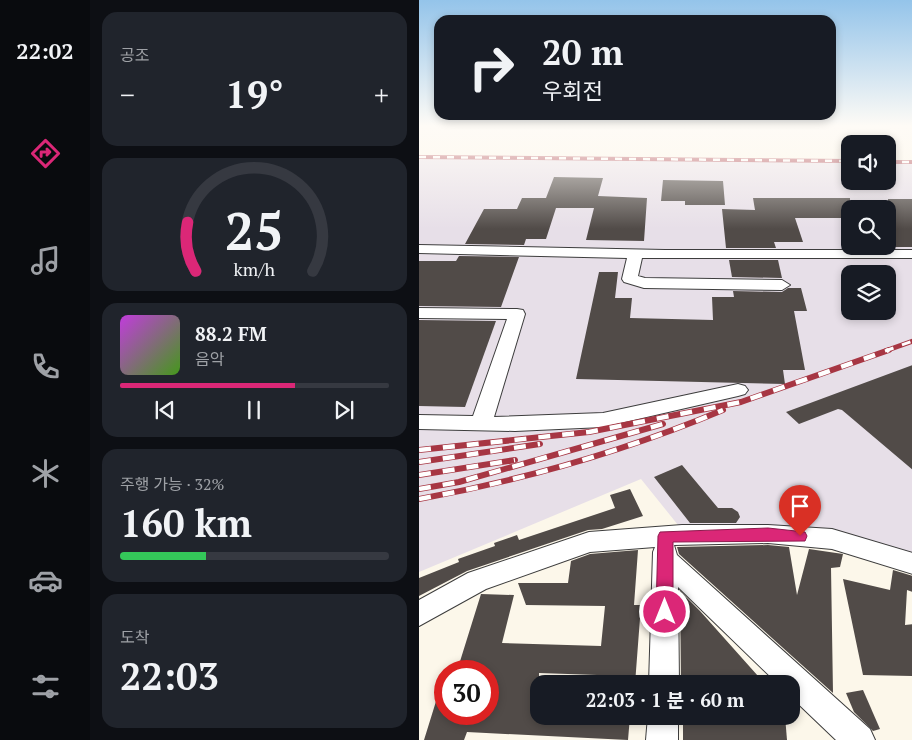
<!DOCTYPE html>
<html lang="ko">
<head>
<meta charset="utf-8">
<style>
	:root { --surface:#171b24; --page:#20242c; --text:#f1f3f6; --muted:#9ea1a6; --line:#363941; --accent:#db2777 }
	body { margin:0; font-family:"PT Serif","Noto Sans KR",serif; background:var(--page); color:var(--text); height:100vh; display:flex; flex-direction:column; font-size:19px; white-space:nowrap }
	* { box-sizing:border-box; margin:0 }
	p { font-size:16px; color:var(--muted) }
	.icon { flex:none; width:28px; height:28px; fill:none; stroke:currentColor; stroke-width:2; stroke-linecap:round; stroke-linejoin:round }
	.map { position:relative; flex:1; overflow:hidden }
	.panel { display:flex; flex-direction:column; gap:12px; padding:12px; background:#0d0f14; width:329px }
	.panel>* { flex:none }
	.top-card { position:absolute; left:15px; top:15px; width:402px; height:105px; border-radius:15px; box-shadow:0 2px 8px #0003; background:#171b24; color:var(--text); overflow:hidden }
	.buttons { position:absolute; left:422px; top:135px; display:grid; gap:10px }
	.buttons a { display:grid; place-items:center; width:55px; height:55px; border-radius:10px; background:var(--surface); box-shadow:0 2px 8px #0003; font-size:25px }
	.speed { position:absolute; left:15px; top:660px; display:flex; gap:10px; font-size:25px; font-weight:700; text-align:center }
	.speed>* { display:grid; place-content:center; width:65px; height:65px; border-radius:50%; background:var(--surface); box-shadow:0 2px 8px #0003; line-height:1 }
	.speed .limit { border:8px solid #d22; background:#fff; color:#111 }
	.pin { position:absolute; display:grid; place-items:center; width:42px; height:42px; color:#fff; margin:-51px -21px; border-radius:50% 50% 50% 0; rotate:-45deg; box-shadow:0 0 5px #0007 }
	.pin .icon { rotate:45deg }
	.me { position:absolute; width:55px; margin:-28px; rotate:0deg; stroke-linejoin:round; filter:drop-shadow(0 0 4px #0008) }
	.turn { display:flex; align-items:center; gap:18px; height:105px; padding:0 25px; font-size:22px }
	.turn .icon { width:65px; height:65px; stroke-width:2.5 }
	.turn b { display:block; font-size:35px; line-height:42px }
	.big { font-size:38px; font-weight:700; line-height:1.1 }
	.panel .tile { flex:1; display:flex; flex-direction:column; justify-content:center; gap:8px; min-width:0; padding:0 18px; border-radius:15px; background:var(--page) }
	.panel .dial { align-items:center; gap:0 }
	.dial svg { height:130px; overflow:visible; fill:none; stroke:var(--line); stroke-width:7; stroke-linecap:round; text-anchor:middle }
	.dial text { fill:var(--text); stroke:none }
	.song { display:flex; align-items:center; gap:15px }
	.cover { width:60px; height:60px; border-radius:8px; background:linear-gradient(135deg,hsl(290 70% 55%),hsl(100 70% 35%)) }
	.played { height:5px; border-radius:2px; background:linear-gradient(90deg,var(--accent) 65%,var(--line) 65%) }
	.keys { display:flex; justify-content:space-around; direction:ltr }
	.heat { display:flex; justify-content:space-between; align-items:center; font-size:28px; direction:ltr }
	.charge { height:8px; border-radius:4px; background:linear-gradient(90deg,#34c759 32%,var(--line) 0) }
	.trip { position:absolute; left:111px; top:675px; width:270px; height:50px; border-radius:15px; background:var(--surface); box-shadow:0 2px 8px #0003; font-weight:700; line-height:50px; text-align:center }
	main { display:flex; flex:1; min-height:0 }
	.tabs { display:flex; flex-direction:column; width:90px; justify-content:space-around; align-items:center; background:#090b0e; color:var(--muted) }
	.tabs .icon { width:35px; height:35px }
	.tabs .selected { color:var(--accent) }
	.tabs b { font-size:22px; color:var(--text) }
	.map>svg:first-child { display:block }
</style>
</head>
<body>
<main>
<nav class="tabs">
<b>22:02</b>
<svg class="icon selected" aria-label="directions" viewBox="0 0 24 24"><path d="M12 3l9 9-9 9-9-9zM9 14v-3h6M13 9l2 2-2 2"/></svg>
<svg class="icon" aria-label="music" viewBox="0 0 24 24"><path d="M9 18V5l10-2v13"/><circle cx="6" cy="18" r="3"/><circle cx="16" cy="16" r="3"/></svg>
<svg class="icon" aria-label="phone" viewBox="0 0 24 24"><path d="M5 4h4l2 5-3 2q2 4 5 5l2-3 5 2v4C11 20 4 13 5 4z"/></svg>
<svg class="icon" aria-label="climate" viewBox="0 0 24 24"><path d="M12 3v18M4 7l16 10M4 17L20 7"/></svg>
<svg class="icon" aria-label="car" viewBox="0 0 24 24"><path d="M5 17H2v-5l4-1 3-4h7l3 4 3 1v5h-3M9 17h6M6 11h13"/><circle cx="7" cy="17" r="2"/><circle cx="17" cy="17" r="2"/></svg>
<svg class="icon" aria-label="filters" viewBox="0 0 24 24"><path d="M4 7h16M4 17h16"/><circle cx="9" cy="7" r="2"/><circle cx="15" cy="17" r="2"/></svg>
</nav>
<section class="panel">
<div class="tile"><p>공조</p>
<div class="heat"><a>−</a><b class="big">19°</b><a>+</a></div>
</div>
<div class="tile dial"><svg viewBox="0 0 100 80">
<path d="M14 69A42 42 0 1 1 86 69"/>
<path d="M14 69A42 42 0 0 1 9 39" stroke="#db2777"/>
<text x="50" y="56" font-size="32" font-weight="700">25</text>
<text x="50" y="72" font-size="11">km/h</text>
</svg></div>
<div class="tile">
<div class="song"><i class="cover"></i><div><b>88.2 FM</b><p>음악</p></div></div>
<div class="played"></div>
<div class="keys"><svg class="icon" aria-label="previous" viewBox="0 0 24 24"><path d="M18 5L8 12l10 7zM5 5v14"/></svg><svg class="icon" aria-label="pause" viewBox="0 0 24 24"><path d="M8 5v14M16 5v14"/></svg><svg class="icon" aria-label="next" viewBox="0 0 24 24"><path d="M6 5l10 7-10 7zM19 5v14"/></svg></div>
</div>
<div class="tile"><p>주행 가능 · 32%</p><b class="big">160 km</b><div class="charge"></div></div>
<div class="tile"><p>도착</p><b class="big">22:03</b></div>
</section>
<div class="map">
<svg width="494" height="740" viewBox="0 0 494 740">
	<rect width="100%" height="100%" fill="#fcf7ea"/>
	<path fill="#e7dfe8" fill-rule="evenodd" d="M0,157L431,161V181H469V162H493V558L263,530L222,479L0,572ZM431,209H469V246H431ZM431,274H469V311H431Z"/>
	<g fill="#514b48">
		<path d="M135,177L184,178L179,196L228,198L225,241L167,240L175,208H137L127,239H107L105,245L46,244L65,209H98L103,198H127Z"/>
		<path d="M244,180L304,181L306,205H266V201H242Z"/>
		<path d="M334,198H431V218H376L384,242H355L357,248H307L303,209L336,210Z"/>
		<rect x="469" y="199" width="25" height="48"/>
		<path d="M40,256L100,257L82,307L0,306V261H37Z"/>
		<path d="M310,260H359L363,278L313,277Z"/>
		<path d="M180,272H199L196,298H213L211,318L294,320L293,297H315L314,291L363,292L369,288H382L388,311H375L386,370H364L366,384L157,379Z"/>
		<path d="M0,320L77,321L46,407L0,406Z"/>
		<path d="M494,365V470L423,410L419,409L380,424L367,412Z"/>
		<path d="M263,465L299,508H313L319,512L321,517L317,523H271L235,477Z"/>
		<path d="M211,489L224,516L183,529L169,530L48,571L0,596V578L40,562L39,559L76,546L75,543L98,535L100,540L196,508L191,495Z"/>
		<path d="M349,545L370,547L378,595L390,549L424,554L421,567L412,568L414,693L260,554L258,547Z"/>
		<path d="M219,550L215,605H222L216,684L177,683L178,675L120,673V716H211L209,740L48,732L45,740H5L23,682H26V714H69V671H38L62,594L95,595L83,643L182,646L186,606L107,605L99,583H149L152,561L171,554Z"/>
		<path d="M474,570L494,576V592L488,590L486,625L494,624V676L444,675L424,579L471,590Z"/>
		<path d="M261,591L281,611L339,676L329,684H315L313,681L262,684Z"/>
		<path d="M444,690L461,729L454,731L435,712L427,693Z"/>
		<path d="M264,716H366L368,740H264Z"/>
	</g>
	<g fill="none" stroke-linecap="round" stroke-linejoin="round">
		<g stroke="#3d3d3d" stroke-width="2">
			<g id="minor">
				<path d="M0,245L246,250H494V258H223L219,276L226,278L363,280L371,285L363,290L225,288L205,282L203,279L208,258L0,253Z"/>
				<path d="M0,308L98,309L104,310L106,314L75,417L184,413L319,384L326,386L329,390L326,394L319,396L184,427L96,431L0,429V415L54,416L88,319L0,318Z"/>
				<path d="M263,525H349L413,529L494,553V574L413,549L349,543L255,545L258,555L451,729L456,740H417L372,697V684H359L259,587L260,684H230L234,552L236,547L171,552L67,589L0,626V600L49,573L170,532Z"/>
				<path d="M229,716H259V740H227Z"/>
			</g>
		</g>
		<use href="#minor" fill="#fff" fill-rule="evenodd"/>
		<g stroke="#a73643" stroke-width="4">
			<g id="rail-far2">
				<path d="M0,157L431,161"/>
				<path d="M469,162H494"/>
			</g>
		</g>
		<g stroke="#a73643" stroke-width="5">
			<path id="rail-far1" d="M466,351L494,341"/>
		</g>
		<g stroke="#a73643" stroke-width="6">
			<g id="rail">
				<path d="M0,450L170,432L322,402L470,350"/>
				<path d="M0,462L121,444"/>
				<path d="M0,475L96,460"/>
				<path d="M0,489L40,482L244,424"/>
				<path d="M0,499C105,480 206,451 304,410"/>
			</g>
		</g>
		<use href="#rail-far2" stroke="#fff" stroke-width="2.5" stroke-dasharray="7" stroke-linecap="butt"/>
		<use href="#rail-far1" stroke="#fff" stroke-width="3" stroke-dasharray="9" stroke-linecap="butt"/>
		<use href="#rail" stroke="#fff" stroke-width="4.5" stroke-dasharray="12" stroke-linecap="butt"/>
	</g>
	<linearGradient id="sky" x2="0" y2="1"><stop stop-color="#94c4ea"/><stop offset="0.55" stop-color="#fefbf6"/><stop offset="1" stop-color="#fefbf6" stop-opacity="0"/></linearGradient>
	<rect width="494" height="229" fill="url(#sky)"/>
	<path fill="#db2777" stroke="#8e194d" d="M349,528L386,532L388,536L386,541L254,542V612L251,618L246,620L240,618L237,612L239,536L241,532Z"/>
</svg>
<div class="buttons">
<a><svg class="icon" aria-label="sound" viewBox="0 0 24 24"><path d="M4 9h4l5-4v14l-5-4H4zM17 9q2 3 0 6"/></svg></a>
<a><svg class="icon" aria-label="search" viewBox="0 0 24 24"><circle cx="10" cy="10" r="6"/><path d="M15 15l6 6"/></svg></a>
<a><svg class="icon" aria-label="layers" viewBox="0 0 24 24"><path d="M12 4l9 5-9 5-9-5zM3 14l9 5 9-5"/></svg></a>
</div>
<div class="speed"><div class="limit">30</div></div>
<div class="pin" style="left:381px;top:536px;background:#d93025"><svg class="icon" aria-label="arrive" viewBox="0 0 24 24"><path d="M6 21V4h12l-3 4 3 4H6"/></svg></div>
<svg class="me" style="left:246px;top:612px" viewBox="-20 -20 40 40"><circle r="17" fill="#db2777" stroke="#fff" stroke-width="3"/><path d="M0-11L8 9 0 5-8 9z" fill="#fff"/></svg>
<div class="trip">22:03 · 1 분 · 60 m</div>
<div class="top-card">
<div class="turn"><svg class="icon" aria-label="right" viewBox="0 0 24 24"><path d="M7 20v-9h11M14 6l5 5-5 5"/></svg><div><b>20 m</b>우회전</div></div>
</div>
</div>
</main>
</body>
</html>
